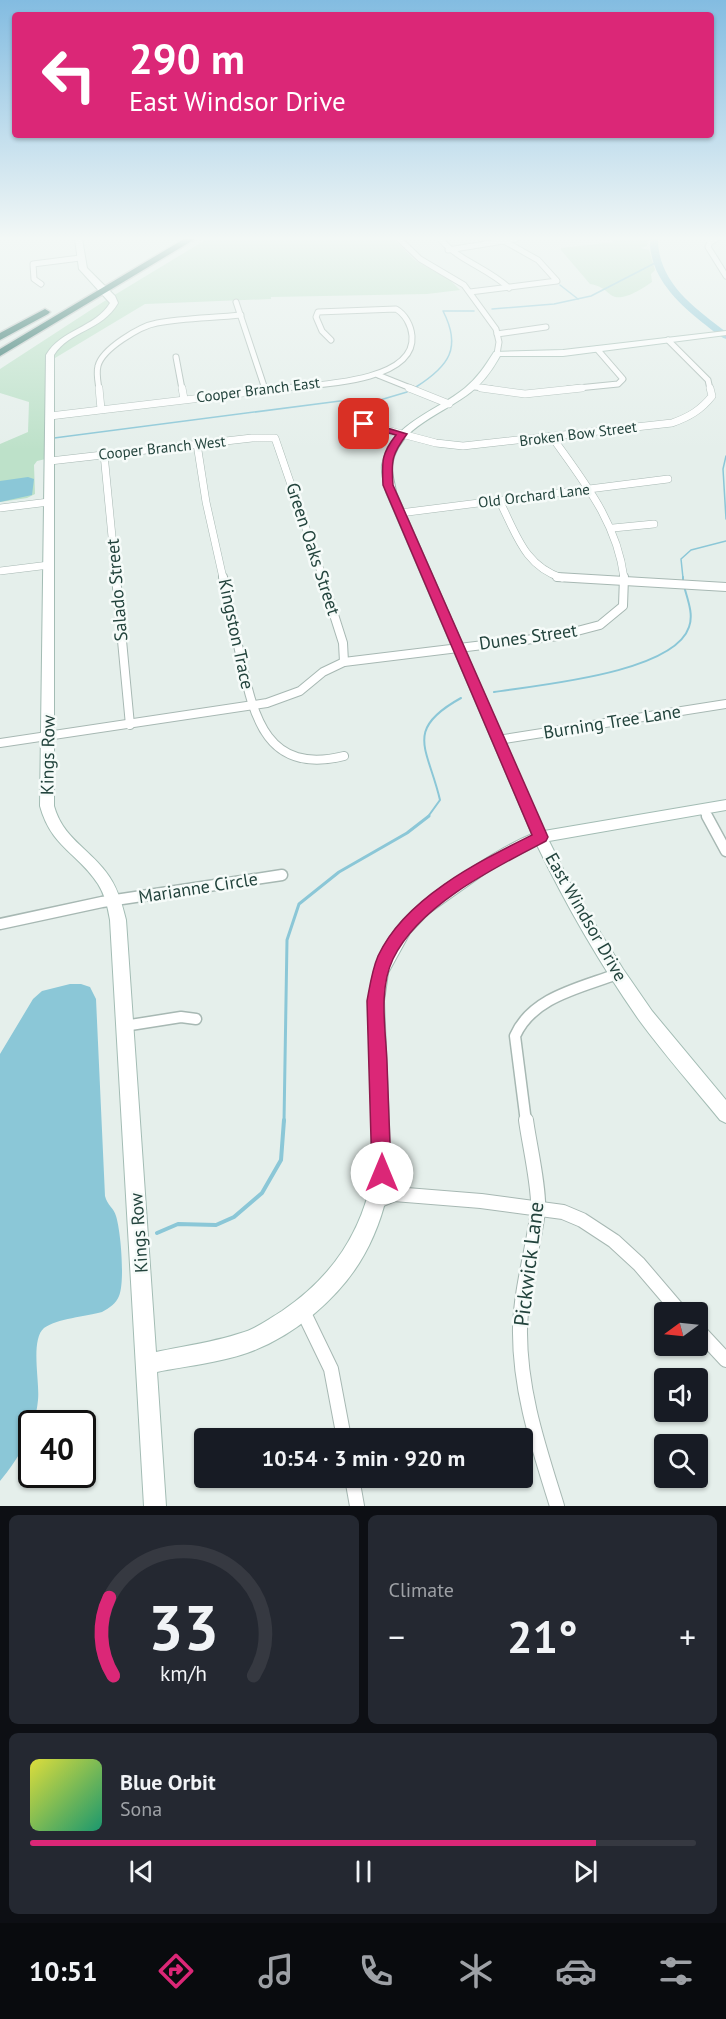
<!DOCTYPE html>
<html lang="en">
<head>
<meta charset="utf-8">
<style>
	:root { --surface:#171b24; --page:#242831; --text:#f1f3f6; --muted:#9ea1a6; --line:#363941; --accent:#db2777 }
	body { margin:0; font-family:"PT Sans",sans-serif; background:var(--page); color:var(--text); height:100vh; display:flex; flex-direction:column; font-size:22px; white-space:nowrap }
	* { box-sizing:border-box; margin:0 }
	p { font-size:20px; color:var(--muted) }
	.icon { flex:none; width:33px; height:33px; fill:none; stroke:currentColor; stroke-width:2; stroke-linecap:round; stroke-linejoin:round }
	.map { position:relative; height:1506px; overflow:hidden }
	.side { display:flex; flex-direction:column; gap:9px; padding:9px; background:#0d0f14; flex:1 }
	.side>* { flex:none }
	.banner { position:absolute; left:12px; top:12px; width:702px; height:126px; border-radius:6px; box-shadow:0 2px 4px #0004; background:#db2777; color:#fff; overflow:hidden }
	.needle { width:39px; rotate:255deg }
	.controls { position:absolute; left:654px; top:1302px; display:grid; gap:12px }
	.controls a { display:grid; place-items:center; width:54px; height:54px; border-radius:6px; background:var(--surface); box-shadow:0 2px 4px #0004; font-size:30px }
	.speed { position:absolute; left:18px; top:1410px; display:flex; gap:12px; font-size:30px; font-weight:700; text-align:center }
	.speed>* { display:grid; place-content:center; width:78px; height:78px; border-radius:50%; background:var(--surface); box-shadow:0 2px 4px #0004; line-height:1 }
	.speed .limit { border:3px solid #111; border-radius:9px; background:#fff; color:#111 }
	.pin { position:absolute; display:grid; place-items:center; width:51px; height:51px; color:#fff; margin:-26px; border-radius:12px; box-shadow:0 3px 9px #0006 }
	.me { position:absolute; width:66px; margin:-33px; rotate:0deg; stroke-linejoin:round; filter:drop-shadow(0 0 4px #0008) }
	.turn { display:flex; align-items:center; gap:21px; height:126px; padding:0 18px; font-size:27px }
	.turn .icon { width:78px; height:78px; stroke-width:2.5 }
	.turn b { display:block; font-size:42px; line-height:51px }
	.big { font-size:45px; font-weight:800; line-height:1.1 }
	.side .card { flex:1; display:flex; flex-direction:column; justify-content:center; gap:9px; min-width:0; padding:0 21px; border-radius:9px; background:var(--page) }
	.side .dial { align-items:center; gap:0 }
	.dial svg { height:156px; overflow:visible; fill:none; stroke:var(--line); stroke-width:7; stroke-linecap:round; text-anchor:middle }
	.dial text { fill:var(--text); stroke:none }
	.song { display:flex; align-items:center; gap:18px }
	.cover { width:72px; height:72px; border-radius:9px; background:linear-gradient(135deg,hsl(60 70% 55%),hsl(160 70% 35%)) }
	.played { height:6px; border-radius:3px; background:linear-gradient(90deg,var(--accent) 85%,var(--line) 85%) }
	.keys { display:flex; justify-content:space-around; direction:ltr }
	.heat { display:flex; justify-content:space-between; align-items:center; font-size:33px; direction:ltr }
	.side .tiles { flex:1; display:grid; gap:9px; grid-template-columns:1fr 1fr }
	.card:last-child { grid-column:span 2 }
	.trip { position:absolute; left:194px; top:1428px; width:339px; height:60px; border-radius:6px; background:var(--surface); box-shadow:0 2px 4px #0004; font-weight:800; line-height:60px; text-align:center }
	.menu { display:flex; height:96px; justify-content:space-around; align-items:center; background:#090b0e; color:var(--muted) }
	.menu .icon { width:42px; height:42px }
	.menu .on { color:var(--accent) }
	.menu b { font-size:27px; color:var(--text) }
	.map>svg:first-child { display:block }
</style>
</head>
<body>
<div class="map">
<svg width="726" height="1506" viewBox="0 0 726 1506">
	<rect width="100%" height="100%" fill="#e5efeb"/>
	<g fill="#bde1c9">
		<path d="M207,239H393L416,261L450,280L460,290L427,294L271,297V299L145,304L50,361V458L37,461L34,465L35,494L27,498L0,502V444L28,432L29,402L0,393V369L103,302Z"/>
		<path d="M610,239H648L647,246L640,248L649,250L655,270L651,274L652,282C643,288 622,303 611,295C605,290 599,285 590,284L561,250V248L614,242Z"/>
	</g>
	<g fill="#8bc7d7">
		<path d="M28,477L34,479L32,495L0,502V481Z"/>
		<path d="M70,984H81L90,987L96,999L105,1196C107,1205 114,1208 116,1216C121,1232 125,1282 119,1296C116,1304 109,1308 102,1312C87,1316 56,1319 44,1328C30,1340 40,1382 38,1400C35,1431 20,1457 0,1481V1054L33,999L42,991Z"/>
	</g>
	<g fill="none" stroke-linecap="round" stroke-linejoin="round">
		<g stroke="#8bc7d7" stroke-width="1.5">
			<path d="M560,285L578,299"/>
			<path d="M492,309L554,304L591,296L657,262"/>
			<path d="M416,387C449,366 462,348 443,311H474"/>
			<path d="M54,438L340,401L380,400L407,392"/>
			<path d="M726,456L723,469L726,519"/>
			<path d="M683,578L681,559L691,550L726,541"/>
		</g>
		<g stroke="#8bc7d7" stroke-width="2">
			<path d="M683,577V581"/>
			<path d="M494,692C538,685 674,673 689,627C694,614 687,598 684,586"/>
			<path d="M427,818L440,800C428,748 403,730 461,698"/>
		</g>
		<path stroke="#8bc7d7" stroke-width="3" d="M284,1122L287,940L299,904L339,872L407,833L429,816"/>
		<path stroke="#8bc7d7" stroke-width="4" d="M157,1233L178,1224L216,1225L234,1217L262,1193L281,1160L284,1120"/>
		<path fill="#8bc7d7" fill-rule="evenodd" d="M650,239H658C658,283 695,308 726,332V339C718,336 710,328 703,323C677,302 649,276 650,239Z"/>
		<g stroke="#a7b8b3" stroke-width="7">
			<g id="street-far4">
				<path d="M399,239L420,259L464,285L496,329L499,342L497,354"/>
				<path d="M440,239C459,261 488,268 509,288"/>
				<path d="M716,239L710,242L708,247L726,276"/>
				<path d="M448,250L516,239"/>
				<path d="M41,284L34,279L33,264L80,258"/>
				<path d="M470,292L557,281L538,260L504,241"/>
				<path d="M236,302L265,389"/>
				<path d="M497,334L546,327"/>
				<path d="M668,340L708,380L710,389"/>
				<path d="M176,357L182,389"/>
				<path d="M378,375L413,389"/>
				<path d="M475,387L492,389"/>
				<path d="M99,389C98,382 96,373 98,366C102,349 140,326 157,323C184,318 213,318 241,315"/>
				<path d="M273,389C305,385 416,385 412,336C411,325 405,314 396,309L318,312L316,317L322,331L331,340"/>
				<path d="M568,389L618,384L623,379L597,349"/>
			</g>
		</g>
		<g stroke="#a7b8b3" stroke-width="8">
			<g id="street-far3">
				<path d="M99,388L101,409"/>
				<path d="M182,388L184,399"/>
				<path d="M264,388L265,390"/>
				<path d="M409,388L449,404"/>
				<path d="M481,388L525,394L582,388"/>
				<path d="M50,416L285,388"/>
				<path d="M364,424L436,443L463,446L672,423C689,417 701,410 712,396L710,388"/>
				<path d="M552,437C584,482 617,522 624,578"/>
				<path d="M197,444L206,502L223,578"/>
				<path d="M104,454L116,578"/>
				<path d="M50,461L252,438H275L323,578"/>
				<path d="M499,500C516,533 524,566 562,578"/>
				<path d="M0,508L49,502"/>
				<path d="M400,513L668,479"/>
				<path d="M613,528L654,524"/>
				<path d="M0,571L49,565"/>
			</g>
		</g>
		<g stroke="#a7b8b3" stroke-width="10">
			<g id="street-far2">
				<path d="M116,577L130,725"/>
				<path d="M223,577C229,604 235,631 241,659C254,718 267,775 344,756"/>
				<path d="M322,577L343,643L344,662"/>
				<path d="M557,577L726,587"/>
				<path d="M498,740L726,704"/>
				<path d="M0,743L267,703L300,691L323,672L344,662L558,636L600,625L623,606L624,577"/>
				<path d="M703,809L708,818"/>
			</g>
		</g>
		<g stroke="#a7b8b3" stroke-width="13">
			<g id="street-far1">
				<path d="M707,816L726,851"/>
				<path d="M0,924L102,902L282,875"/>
				<path d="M124,1026L181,1017L196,1019"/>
				<path d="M526,1122L515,1036C532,997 580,988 617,974"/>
			</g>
		</g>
		<g stroke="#a7b8b3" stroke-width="16">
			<g id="street">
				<path d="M526,1120C529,1143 540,1190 538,1211C533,1250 521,1288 520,1328C519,1390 539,1448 557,1506"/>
				<path d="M377,1201L394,1194L481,1201L563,1212L582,1220L614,1241L639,1264L680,1312"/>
				<path d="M302,1309L331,1369L344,1438"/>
				<path d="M698,1330L726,1360"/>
				<path d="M352,1478L357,1506"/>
			</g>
		</g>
		<g stroke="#a3bcb4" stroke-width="2">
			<path id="secondary" d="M75,239H82L87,268L115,296L118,303C102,331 70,330 54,355V806C63,838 87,847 106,872C117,886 122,903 126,920L156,1352C184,1346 214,1342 241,1333C256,1329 269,1319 282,1311C332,1277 362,1233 373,1173L368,1001C378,935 403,914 456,878C480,862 504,846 532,834L386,492C384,484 381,473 382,465C390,423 436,412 465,388C478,377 485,366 494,352L563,350L726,331V335L563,356H500C492,370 484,382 471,392C444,414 398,426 392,465C391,473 395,484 396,492L544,831L726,800V810L549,841L573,889L623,969L652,1011L726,1100V1123L720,1120C693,1087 664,1054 639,1020C600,964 566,905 537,845L493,868L428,914L410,933L388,973L384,1001L391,1173C387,1201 378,1230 364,1255C340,1298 293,1337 247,1353C218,1363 186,1366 157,1372L166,1506H144L110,920C108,908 105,895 98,884C78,853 51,847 40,806L46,355C61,329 95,328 110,303L79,269Z"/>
		</g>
		<g stroke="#c1cac8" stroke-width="3">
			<g id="highway">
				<path d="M184,239H195L0,356V349Z"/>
				<path d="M45,309L50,312L48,314L0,340V333Z"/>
			</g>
		</g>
		<use href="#street-far4" stroke="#fff" stroke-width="5"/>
		<use href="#street-far3" stroke="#fff" stroke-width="7"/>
		<use href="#street-far2" stroke="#fff" stroke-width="8"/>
		<use href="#street-far1" stroke="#fff" stroke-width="10"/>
		<use href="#street" stroke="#fff" stroke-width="14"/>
		<use href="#secondary" fill="#fff" fill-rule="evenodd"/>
		<use href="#highway" fill="#2c7167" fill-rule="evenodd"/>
	</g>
	<linearGradient id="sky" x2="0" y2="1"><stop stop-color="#83bce1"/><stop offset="0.53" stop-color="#f3f8f6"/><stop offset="1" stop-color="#f3f8f6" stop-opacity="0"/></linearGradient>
	<rect width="726" height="450" fill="url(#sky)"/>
	<path fill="#db2777" stroke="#8e194d" stroke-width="1.5" d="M364,421L407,434C392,454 391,460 393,485L548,837L546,841C494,868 419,905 393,959C378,990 386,1031 387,1063C388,1100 390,1136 391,1173L389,1180L382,1182L375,1180L372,1173L367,1001C370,985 372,970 378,956C405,898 478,862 532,835L383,485C382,462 381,454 396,435L361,426V422Z"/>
	<g text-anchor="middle" stroke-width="5" stroke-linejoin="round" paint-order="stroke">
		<g font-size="15" fill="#22433c" stroke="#f6fbf9">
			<text transform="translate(258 390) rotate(-7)" y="5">Cooper Branch East</text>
			<text transform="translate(578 434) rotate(-7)" y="5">Broken Bow Street</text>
			<text transform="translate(162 448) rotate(-6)" y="5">Cooper Branch West</text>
			<text transform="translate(534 496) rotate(-7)" y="5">Old Orchard Lane</text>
		</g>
		<g font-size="18" fill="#22433c" stroke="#f6fbf9">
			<text transform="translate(313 549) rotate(72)" y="6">Green Oaks Street</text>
			<text transform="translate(117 590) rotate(-95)" y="6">Salado Street</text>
			<text transform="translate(236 634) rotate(78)" y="6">Kingston Trace</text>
			<text transform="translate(528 637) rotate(-8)" y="6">Dunes Street</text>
			<text transform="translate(612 722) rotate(-9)" y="6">Burning Tree Lane</text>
			<text transform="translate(48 755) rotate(-89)" y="6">Kings Row</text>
			<text transform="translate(198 888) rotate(-9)" y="6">Marianne Circle</text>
			<text transform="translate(586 917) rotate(60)" y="6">East Windsor Drive</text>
			<text transform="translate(139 1233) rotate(-94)" y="6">Kings Row</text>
		</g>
		<g font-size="21" fill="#22433c" stroke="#f6fbf9">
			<text transform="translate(529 1264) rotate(-83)" y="7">Pickwick Lane</text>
		</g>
	</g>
</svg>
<div class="controls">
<a><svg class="needle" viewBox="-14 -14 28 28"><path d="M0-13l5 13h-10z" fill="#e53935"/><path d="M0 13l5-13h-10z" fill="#9ea1a6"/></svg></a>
<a><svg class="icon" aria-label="sound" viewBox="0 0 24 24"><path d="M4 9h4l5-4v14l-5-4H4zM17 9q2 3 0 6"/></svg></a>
<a><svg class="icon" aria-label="search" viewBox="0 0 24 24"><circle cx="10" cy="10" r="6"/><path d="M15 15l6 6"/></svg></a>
</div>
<div class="speed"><div class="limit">40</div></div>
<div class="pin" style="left:364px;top:424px;background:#d93025"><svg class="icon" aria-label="arrive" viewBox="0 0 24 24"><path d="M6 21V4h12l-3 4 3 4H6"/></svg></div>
<svg class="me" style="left:382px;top:1173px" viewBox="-20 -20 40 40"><circle r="19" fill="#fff"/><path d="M0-13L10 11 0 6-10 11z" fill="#db2777"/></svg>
<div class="trip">10:54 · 3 min · 920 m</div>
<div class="banner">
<div class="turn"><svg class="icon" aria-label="left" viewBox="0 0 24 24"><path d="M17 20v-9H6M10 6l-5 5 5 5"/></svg><div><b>290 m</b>East Windsor Drive</div></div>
</div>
</div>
<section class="side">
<div class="tiles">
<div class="card dial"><svg viewBox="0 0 100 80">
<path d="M14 69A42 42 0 1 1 86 69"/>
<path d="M14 69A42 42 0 0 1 12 29" stroke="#db2777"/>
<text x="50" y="56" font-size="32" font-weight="700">33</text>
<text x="50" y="72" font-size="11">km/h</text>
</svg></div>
<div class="card"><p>Climate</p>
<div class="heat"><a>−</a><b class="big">21°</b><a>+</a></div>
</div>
<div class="card">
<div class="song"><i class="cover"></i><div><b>Blue Orbit</b><p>Sona</p></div></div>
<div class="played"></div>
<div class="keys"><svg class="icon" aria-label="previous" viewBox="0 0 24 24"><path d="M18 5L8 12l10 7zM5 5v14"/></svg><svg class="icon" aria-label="pause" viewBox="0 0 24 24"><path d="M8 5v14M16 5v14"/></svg><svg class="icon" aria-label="next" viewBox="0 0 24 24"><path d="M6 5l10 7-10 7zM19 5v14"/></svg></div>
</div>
</div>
</section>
<nav class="menu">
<b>10:51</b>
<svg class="icon on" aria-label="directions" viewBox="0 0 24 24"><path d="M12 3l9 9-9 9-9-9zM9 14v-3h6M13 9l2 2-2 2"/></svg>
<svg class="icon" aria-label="music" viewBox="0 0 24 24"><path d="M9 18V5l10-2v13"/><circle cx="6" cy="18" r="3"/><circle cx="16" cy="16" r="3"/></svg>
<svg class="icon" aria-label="phone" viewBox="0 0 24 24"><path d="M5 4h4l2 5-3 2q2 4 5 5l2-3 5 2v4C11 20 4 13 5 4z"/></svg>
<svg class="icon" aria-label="climate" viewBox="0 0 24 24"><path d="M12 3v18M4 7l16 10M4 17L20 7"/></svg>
<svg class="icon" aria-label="car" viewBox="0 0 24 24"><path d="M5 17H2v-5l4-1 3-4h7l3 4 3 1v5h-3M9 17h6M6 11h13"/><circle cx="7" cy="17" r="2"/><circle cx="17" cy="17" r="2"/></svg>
<svg class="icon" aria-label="filters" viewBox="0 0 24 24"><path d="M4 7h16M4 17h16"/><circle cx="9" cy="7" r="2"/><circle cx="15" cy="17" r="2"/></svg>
</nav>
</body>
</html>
